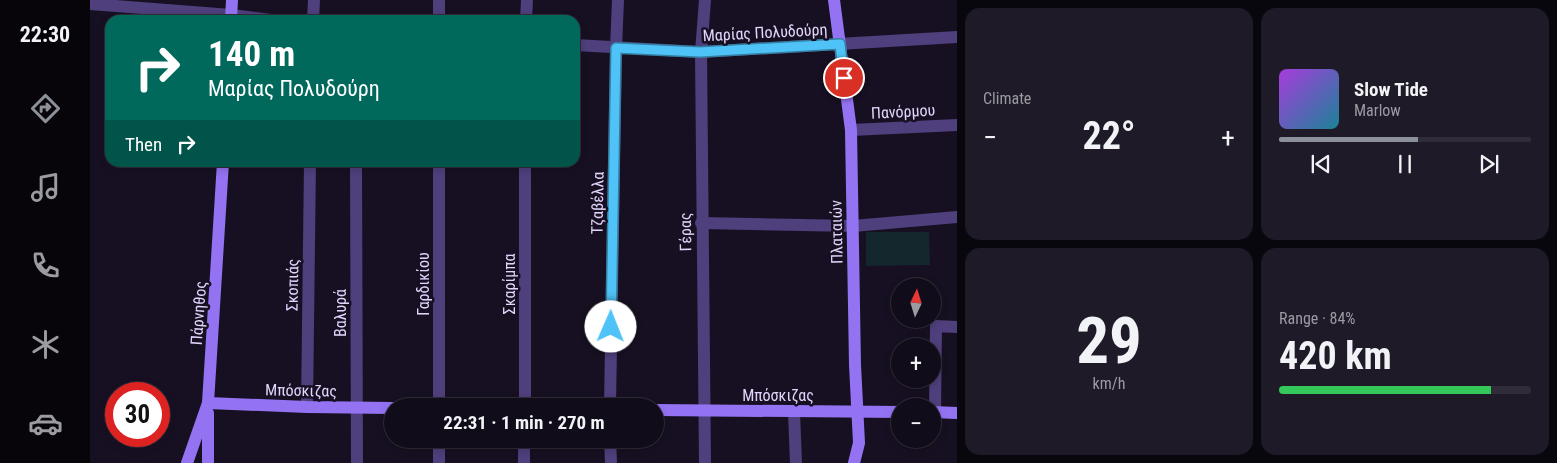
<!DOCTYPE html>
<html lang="en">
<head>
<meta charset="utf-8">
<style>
	:root { --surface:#110c1a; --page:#1e1a27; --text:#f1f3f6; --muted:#9c9ba2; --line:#302c39; --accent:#8c9099 }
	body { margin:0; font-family:"Roboto Condensed",sans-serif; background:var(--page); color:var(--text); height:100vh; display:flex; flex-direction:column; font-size:19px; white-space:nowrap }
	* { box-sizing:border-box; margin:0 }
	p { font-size:16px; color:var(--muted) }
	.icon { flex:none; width:28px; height:28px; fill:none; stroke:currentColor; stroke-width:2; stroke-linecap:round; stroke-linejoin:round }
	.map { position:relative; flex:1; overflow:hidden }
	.panel { display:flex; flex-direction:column; gap:8px; padding:8px; background:#09070e; width:600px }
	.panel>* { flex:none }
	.banner { position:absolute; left:15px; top:15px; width:475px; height:152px; border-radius:15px; box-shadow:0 2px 8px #0003,0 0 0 1px var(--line); background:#00695c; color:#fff; overflow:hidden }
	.needle { width:32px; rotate:4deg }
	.controls { position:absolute; left:801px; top:278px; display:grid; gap:10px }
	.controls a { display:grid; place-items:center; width:50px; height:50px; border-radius:50%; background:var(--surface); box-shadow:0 2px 8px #0003,0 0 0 1px var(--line); font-size:25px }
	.speed { position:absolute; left:15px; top:382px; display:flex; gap:10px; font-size:25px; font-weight:700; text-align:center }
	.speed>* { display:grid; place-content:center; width:65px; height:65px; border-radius:50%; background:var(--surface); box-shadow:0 2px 8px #0003,0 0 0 1px var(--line); line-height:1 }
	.speed .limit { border:8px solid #d22; background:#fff; color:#111 }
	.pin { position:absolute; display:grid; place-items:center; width:42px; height:42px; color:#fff; margin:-21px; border:2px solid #fff; border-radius:50%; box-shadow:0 1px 5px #0007 }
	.me { position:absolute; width:55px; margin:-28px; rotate:1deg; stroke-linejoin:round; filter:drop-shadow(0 0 4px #0008) }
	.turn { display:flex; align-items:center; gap:18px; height:105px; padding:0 20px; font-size:22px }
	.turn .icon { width:65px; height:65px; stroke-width:2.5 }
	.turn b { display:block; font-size:35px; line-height:42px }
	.then { display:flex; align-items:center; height:48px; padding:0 20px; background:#0003; gap:10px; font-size:19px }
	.big { font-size:38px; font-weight:700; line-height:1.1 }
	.panel .widget { flex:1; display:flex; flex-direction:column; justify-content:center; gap:8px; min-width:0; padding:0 18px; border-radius:15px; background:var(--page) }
	.panel .dial { align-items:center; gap:0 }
	.dial b { font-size:65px; line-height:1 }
	.song { display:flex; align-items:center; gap:15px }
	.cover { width:60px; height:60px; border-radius:8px; background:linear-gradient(135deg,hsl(280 70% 55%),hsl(190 70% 35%)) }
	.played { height:5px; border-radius:2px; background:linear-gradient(90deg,var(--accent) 55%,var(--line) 55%) }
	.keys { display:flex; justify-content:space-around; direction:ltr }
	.heat { display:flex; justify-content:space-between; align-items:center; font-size:28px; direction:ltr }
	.charge { height:8px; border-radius:4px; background:linear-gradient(90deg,#34c759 84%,var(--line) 0) }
	.panel .tiles { flex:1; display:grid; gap:8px; grid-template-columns:repeat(2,1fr) }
	.trip { position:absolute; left:294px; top:398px; width:280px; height:50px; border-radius:25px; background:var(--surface); box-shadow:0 2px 8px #0003,0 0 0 1px var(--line); font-weight:700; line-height:50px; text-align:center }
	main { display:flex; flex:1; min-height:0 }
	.menu { display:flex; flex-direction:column; width:90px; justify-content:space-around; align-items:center; background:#07050a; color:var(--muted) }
	.menu .icon { width:35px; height:35px }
	.menu .active { color:var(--accent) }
	.menu b { font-size:22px; color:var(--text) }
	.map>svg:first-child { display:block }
</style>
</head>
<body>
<main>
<nav class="menu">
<b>22:30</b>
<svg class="icon active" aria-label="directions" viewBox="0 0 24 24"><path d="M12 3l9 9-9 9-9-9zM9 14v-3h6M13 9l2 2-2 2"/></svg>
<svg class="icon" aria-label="music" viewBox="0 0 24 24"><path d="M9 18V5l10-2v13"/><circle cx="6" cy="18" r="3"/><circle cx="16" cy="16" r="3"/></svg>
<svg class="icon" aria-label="phone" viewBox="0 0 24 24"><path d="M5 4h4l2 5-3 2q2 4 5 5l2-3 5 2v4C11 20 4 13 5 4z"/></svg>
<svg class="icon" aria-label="climate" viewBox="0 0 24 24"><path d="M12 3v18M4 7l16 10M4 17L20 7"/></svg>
<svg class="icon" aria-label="car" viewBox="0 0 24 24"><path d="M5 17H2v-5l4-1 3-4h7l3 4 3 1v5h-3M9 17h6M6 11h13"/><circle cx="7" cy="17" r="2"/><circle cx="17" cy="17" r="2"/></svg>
</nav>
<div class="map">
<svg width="867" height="463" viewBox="0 0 867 463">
	<rect width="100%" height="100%" fill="#171022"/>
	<path fill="#13272c" d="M776,232H839L840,265L776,266Z"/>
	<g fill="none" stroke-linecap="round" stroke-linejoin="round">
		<g stroke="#4f3f7d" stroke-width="12">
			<path d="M615,0L611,52L615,463"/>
			<path d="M0,4L141,15L181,20"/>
			<path d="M223,20L224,0"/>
			<path d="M349,20V0"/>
			<path d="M436,20L437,0"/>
			<path d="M485,45L611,52L867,37"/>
			<path d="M761,130L867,125"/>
			<path d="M266,162L267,463"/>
			<path d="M435,162V406"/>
			<path d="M611,223L763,226L867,217"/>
			<path d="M349,406V162"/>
			<path d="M520,406L526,48L528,0"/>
			<path d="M217,407L220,162"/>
			<path d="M704,412L706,463"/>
			<path d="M845,412L846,326L867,327"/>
			<path d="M349,439V463"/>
			<path d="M434,439V463"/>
			<path d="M520,439L521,463"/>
		</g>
		<g stroke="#9473f3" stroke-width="12">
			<path d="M744,0L761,130L765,365L769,443L764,463"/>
			<path d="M141,20L142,0"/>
			<path d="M118,403L217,407L302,408"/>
			<path d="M565,410L810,412"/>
			<path d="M842,412L867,413"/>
			<path d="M118,413V463"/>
			<path d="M97,463L118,403L133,162"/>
		</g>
	</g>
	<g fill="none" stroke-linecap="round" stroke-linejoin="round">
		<g stroke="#337fa1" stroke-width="12">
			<path id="route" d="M521,327L526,48L610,52L750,44L754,78"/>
		</g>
		<use href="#route" stroke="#4fc3f7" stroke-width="9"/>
	</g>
	<g text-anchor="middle" stroke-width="5" stroke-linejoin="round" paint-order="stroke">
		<g font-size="16" fill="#e2d4fb" stroke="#171022">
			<text transform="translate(675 32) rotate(-3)" y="6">Μαρίας Πολυδούρη</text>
			<text transform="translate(813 111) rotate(-3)" y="6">Πανόρμου</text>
			<text transform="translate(507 203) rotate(-89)" y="6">Τζαβέλλα</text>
			<text transform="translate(595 232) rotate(-91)" y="6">Γέρας</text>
			<text transform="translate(746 232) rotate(-91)" y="6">Πλαταιών</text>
			<text transform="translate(333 284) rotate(-90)" y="6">Γαρδικίου</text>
			<text transform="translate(419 284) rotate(-90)" y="6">Σκαρίμπα</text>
			<text transform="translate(202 285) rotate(-89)" y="6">Σκοπιάς</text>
			<text transform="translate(108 313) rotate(-86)" y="6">Πάρνηθος</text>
			<text transform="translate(250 313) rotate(-90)" y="6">Βαλυρά</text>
			<text transform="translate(211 390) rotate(1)" y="6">Μπόσκιζας</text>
			<text x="688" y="401">Μπόσκιζας</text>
		</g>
	</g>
</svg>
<div class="controls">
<a><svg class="needle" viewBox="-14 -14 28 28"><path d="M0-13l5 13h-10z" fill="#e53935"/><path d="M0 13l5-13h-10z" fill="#9c9ba2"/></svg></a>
<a>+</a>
<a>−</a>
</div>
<div class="speed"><div class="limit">30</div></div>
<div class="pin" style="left:754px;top:78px;background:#d93025"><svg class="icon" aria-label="arrive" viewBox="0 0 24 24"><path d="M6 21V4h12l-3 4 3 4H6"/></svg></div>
<svg class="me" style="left:521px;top:327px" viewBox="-20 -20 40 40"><circle r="19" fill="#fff"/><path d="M0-13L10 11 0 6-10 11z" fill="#4fc3f7"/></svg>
<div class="trip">22:31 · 1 min · 270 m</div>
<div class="banner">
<div class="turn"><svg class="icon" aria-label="right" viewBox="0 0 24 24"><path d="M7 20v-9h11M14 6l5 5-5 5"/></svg><div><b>140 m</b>Μαρίας Πολυδούρη</div></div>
<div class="then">Then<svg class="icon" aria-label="right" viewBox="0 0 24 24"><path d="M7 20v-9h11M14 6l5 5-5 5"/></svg></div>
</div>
</div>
<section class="panel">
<div class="tiles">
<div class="widget"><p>Climate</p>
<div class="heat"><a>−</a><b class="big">22°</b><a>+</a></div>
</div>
<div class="widget">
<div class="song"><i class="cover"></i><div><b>Slow Tide</b><p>Marlow</p></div></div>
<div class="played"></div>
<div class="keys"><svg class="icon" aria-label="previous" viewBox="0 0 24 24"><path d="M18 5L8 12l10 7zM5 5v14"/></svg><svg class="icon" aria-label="pause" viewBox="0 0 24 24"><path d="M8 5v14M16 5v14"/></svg><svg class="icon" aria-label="next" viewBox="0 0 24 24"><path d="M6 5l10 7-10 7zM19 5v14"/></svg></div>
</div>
<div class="widget dial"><b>29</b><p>km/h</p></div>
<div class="widget"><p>Range · 84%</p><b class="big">420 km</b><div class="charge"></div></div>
</div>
</section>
</main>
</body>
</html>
